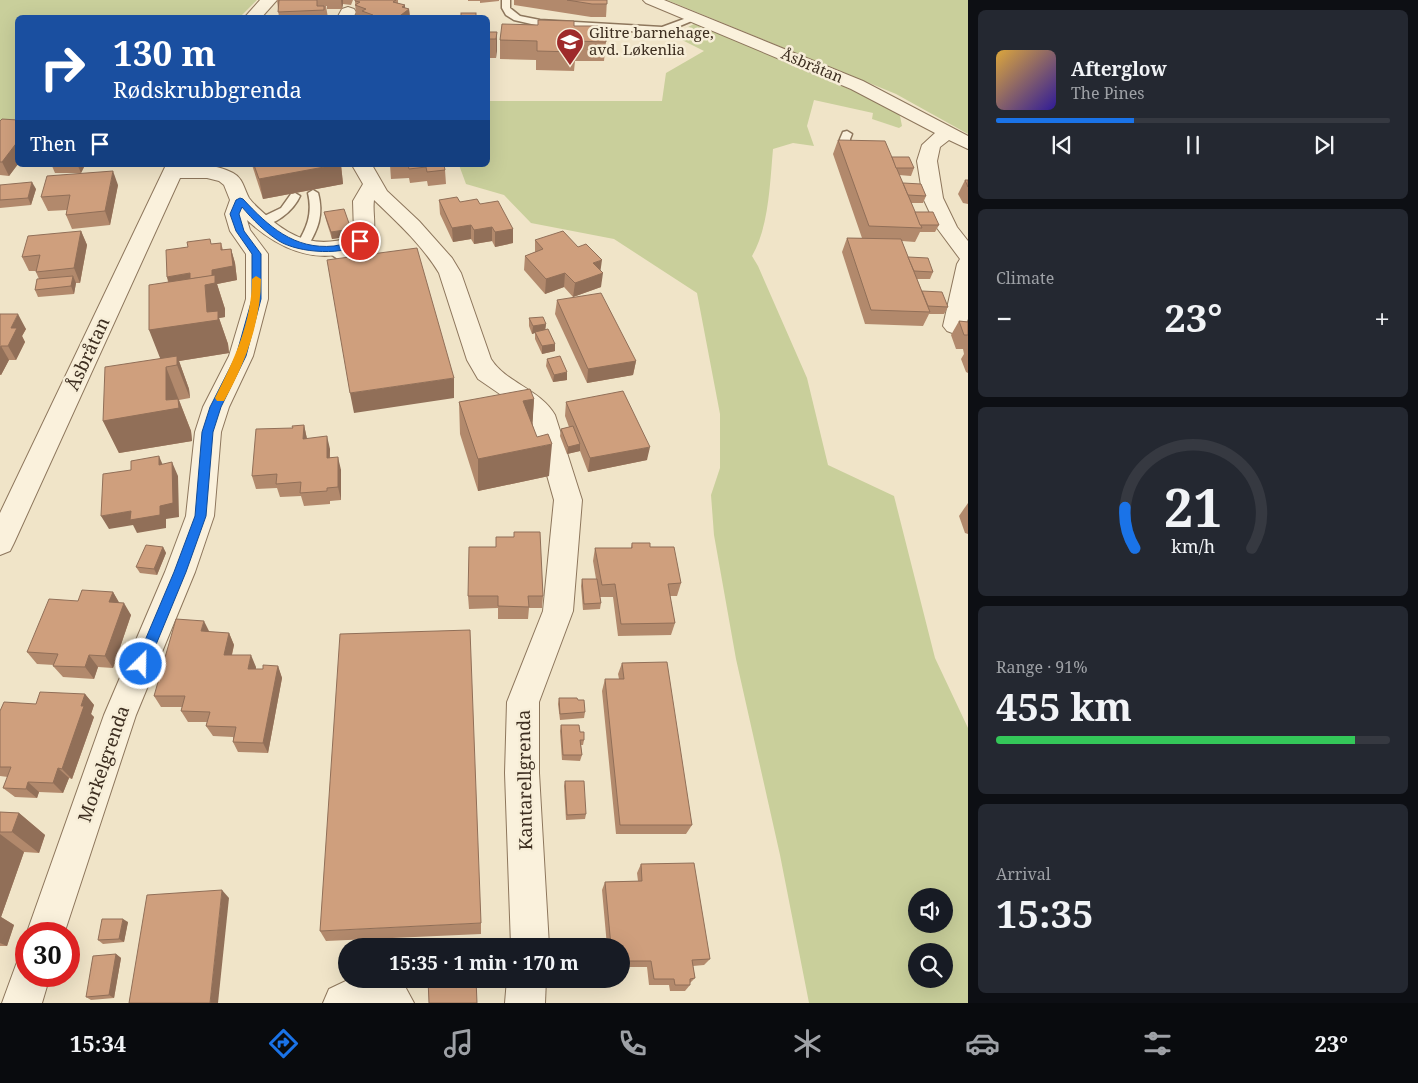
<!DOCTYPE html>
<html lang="en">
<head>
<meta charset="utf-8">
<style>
	:root { --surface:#171b24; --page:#242831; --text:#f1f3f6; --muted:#9ea1a6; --line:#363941; --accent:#1a73e8 }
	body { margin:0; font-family:"Noto Serif",serif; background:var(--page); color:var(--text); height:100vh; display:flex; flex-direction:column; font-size:19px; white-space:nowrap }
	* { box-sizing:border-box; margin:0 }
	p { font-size:16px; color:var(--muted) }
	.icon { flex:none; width:28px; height:28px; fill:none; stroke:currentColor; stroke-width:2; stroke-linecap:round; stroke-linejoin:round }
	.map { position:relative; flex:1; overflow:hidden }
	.side { display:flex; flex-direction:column; gap:10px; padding:10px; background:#0d0f14; width:450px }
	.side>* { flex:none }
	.hud { position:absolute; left:15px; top:15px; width:475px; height:152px; border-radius:8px; box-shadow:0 5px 20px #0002; background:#1a4fa0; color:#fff; overflow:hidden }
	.fabs { position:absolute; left:908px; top:888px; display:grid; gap:10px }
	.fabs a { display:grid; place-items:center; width:45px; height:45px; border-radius:50%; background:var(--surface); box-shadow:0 5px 20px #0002; font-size:25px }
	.speed { position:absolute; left:15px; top:922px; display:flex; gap:10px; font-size:25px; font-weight:700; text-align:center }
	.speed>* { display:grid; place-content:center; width:65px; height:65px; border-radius:50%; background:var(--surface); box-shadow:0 5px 20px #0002; line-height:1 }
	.speed .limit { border:8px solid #d22; background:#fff; color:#111 }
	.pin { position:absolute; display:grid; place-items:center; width:42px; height:42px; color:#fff; margin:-21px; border:2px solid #fff; border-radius:50%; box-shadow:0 1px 5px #0007 }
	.me { position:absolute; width:55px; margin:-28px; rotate:23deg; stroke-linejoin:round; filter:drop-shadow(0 0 4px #0008) }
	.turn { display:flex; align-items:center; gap:18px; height:105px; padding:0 15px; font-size:22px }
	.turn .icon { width:65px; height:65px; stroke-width:2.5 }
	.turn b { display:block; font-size:35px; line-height:42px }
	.then { display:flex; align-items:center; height:48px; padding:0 15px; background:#0003; gap:10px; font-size:19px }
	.big { font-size:38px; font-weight:700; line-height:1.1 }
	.side .tile { flex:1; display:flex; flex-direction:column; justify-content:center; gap:8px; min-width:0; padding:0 18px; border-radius:8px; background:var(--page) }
	.side .dial { align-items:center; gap:0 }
	.dial svg { height:130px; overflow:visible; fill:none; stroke:var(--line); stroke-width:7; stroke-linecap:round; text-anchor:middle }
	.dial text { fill:var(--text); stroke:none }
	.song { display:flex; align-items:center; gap:15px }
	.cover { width:60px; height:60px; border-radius:8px; background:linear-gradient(135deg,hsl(40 70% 55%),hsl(250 70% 35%)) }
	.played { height:5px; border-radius:2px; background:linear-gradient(90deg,var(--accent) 35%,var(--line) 35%) }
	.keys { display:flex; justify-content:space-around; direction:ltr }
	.heat { display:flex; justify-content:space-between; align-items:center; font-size:28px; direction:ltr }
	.charge { height:8px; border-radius:4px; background:linear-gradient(90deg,#34c759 91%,var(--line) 0) }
	.trip { position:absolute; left:338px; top:938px; width:292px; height:50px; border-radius:25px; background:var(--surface); box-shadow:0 5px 20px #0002; font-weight:700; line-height:50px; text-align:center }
	.menu { display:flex; height:80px; justify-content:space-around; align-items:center; background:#090b0e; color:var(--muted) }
	.menu .icon { width:35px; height:35px }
	.menu .selected { color:var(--accent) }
	.menu b { font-size:22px; color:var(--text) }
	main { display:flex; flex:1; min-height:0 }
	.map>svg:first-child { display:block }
</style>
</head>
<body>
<main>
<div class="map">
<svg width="968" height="1003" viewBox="0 0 968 1003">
	<rect width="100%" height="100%" fill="#f0e4c8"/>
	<g fill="#c9cf9b" fill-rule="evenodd">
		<path d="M0,0H257L240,17L18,18L17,121L0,120Z"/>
		<path d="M667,0H968V134L896,94Z"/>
		<path d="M694,24L773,55L894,109L900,116L902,126L899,128L872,119L873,113L814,100L807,126L814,146L793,143L773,149C770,182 769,227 752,256L758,266L807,378L828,465L894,496L935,658L968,728V1003H809L780,855L736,659L714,535L711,495L720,468V414L697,293L614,239L531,223L504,195L466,184L459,165H488V101H662L666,73L704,51L682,40L700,32L688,27ZM916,896H944V924H916ZM916,951H944V979H916Z"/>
	</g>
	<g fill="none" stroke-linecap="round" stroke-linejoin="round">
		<g stroke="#8d765c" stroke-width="3">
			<g id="service">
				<path d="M502,0H510V8L520,16L540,20L662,27L692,16L699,18L663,33L540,26L514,20L506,15L502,8Z"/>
				<path d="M847,131L852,134L850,139L851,151L846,154L841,151L840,139L843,132Z"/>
				<path d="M313,190L318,193C324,215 318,230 306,249L302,250L296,246C307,228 313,214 308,193Z"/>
				<path d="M295,193L300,196C294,210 273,229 256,224L254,222L256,220L281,208L291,194Z"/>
				<path d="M350,242L366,249L385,265L387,268L385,271H377L344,246Z"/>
				<path d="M332,245L365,267L367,270L365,273H357L328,252L326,249Z"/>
			</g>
		</g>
		<g stroke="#8d765c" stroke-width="2">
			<g id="minor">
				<path d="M260,0H277L261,18H244Z"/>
				<path d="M643,0H664L863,81L968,136V149L949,140L940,147L937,161L943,198L957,227L968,241V319L963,331L955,334L947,331L943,326L957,264L960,259L937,228L923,198L917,161L922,145L935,133L851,89L646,3Z"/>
				<path d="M348,7L354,9L356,12L353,18H337L342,9Z"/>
				<path d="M166,165C187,165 213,162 233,173C243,178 244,189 249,198C254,205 262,211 268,217C294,240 318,248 352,237L354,233L353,201L363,184L352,165H372L387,191L419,221L452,258L461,273L491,359C506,383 540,389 555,415L582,500L573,611L539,702V773L549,946H511L505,773L507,702L543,611L554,500L531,419L516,405L478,379L467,360L439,273C422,245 397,222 374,200C372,214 378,229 370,242C367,247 359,248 353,251C313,265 276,247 247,220L250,230L268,254V299L253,356L229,407L221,432L214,516L195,572L136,715L64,934L26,935L104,715L165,572L186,516L195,432L203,407L229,356L246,299V254L230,231L225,214L230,200L224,185L219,181L207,178H180L14,543L10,551L0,555V513Z"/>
				<path d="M26,958V976H50L42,1003H2L17,962Z"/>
				<path d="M350,979H401L414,1003H323L329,989Z"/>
				<path d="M507,979H546L545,1003H505Z"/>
			</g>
		</g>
		<use href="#service" fill="#faf1dc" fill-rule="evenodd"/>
		<use href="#minor" fill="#faf1dc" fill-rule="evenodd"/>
	</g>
	<g fill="#b2896c">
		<path d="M277,0H353L351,5L343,4L342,9H327V6H326L328,18H279Z"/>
		<path d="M355,0H398V4L405,8L409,9L410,18H356L355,1Z"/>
		<path d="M468,0H499V1L480,3V1H468Z"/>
		<path d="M514,0H607L606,17H591L514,5Z"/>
		<path d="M537,25L574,26L606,42L604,61H575L574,71L536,70V60L500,59V40Z"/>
		<path d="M488,32H497L496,58H488Z"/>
		<path d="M18,120V164L9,176L0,175V121Z"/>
		<path d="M838,140L892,157L914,168L911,176L899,175L903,183L926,196L923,203H911L915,212L939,225L935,232H920L915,242L902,241L908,257L933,272L930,279H917L922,291L948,307L944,314H929L923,326L865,324L842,252L847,238H862L833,154Z"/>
		<path d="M85,165L81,173H55L52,166Z"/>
		<path d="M89,165H126L125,167L90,166Z"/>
		<path d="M252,165H341L343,184L263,199Z"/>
		<path d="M390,165H444L445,170L446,184L428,186L427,181L410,183L409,178L391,179Z"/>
		<path d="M965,180H968V204L963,203L958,194Z"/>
		<path d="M0,185L36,189L31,205L0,208Z"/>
		<path d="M118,185L110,225L72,229L66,215L67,210L48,211L41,197Z"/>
		<path d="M439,200L480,204L513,229V243L495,247L492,241L474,244L471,239L453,242L440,214Z"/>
		<path d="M324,212L352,236L332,239L326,220Z"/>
		<path d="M81,231L87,245L80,283H76L74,294L38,297L35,290L39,279L36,272V271H29L22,257Z"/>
		<path d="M535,240L600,270L601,287L573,297L564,287L545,294L524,270L525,256L535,252Z"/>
		<path d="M221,243L223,250L231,249L235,263L237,280L217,284L225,309V317L219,318L228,344L229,353L179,361L189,389L190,398L179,400L191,431L192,441L119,453L103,421L160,359L168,282L167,277L212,244Z"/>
		<path d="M557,300L636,361L633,375L587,383L555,314Z"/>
		<path d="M0,314L26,329L22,336L25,342L16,360H9L1,375H0Z"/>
		<path d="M529,318L546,324L545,330L555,344V351L542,354L535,339V333L532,334L529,326Z"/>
		<path d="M959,321L968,322V373L966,372L961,359L964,354L963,349H956L951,335Z"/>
		<path d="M547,359L567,380L553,382L546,366Z"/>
		<path d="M534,399L532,426L549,476L478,491L460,434L459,402Z"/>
		<path d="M566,402L647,460L588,472L580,451L567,454L560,436L561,429L569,427L565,416Z"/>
		<path d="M304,425L307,439L330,449V458L341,470V500L330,501V504L304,506L301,496L280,497L277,488L256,489L252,476L293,428Z"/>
		<path d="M968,503V534L965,533L959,516Z"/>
		<path d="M632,543L650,547L681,583L677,596H670L675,623L671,635L618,636L613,597H600L601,603L600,609L583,610L581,586L582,579H596L593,561L595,548H631Z"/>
		<path d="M163,547L166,553L157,575L140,573L136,567Z"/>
		<path d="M113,592L119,603L131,615L113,668L98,667L94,679L63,677L53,666L54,665L37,664L27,652L78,601Z"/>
		<path d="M468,596H543L542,608H529L528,619H498V608L469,609Z"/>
		<path d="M210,632L229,633L234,645L232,655L256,667V669H263L278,666L282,678L268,753L238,752L233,742V737L213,736L206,726L207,722H188L181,711L182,707H161L154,696Z"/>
		<path d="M622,663L692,825L686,834H616L602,691L605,679H619L618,674Z"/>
		<path d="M85,694L94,705L91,714L94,717L72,779L69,778L63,793L39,792L37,798L15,797L3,788L8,777L0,776V711Z"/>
		<path d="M559,698L578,700L585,712L584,718L560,720L558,704Z"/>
		<path d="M561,725L580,732L584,740L583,745H581L582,755L580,761L562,760L560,731Z"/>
		<path d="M565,781L586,814L585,819L566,820L564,786Z"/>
		<path d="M0,812L19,813L45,835L39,853L24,852L1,917L14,925L7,946H0Z"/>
		<path d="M641,864L710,959L704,965L693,966L695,978L690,983V985L685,991H670L669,985H649L647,967H621V946H607L602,890L605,882L638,881L637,873Z"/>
		<path d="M128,922L124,942L103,944L98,940Z"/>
		<path d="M481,923V934L326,941L320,931Z"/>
		<path d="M116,954L121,958L114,998L91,1000L86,997Z"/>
	</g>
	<g fill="#916f58">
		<path d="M341,0H343V4L342,9Z"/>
		<path d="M405,5V12L409,9L410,18H397L402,7Z"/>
		<path d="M497,32V51L496,58V39Z"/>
		<path d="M18,141V164L9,176L2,162Z"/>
		<path d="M78,165H85L81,173L78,166Z"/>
		<path d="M335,165H341L343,184L263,199L259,179Z"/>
		<path d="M113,171L118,185L110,225L105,211Z"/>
		<path d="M32,182L36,189L31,205L28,198Z"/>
		<path d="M471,225V239L453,242L452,228Z"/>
		<path d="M492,227V241L474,244V230Z"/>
		<path d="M351,229L352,236L332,239L331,232Z"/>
		<path d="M513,229V243L495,247V232Z"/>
		<path d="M81,231L87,245L80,283L74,268Z"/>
		<path d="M231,249L235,263L237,280L217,284L225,309V317L219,318L228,344L229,353L179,361L189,389L190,398L177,365L162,363L149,330L172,291L167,277L212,270Z"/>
		<path d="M602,260L600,274L593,263Z"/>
		<path d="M565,273L564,287L545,294L546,279Z"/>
		<path d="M603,273L601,287L573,297L575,283Z"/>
		<path d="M73,276L76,283L74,294L71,286Z"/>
		<path d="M18,314L26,329L22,336L25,342L16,360L8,346L11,328Z"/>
		<path d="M546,324L545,331L535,332V333L532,334L533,326Z"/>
		<path d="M555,344V351L542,354V346Z"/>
		<path d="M1,346L9,360L1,375L0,374V348Z"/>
		<path d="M636,361L633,375L587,383L588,369Z"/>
		<path d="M166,367L191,431L192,441L119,453L103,421L166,400Z"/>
		<path d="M567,372V380L553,382L554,375Z"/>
		<path d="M454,378V398L354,413L350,393Z"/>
		<path d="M534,399L532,432L523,401Z"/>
		<path d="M304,425L307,439H303Z"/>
		<path d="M327,436L330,449L329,471L327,458Z"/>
		<path d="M552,444L549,476L478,491V459Z"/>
		<path d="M580,444V451L567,454L568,447Z"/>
		<path d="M650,447L647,460L588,472L590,458Z"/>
		<path d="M159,456L165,470L159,465Z"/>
		<path d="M338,457L341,470V500L338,487Z"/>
		<path d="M172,462L178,476L179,517L166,519V528L137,533L133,525L109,529L101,516L160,506Z"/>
		<path d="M163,547L166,553L157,575L154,569Z"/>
		<path d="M113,592L120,604L109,602Z"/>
		<path d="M124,603L131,615L113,668L105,656Z"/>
		<path d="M204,621L210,633L201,631Z"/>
		<path d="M229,633L234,645L229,666L224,655Z"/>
		<path d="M89,655L98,667L94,679L85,667Z"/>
		<path d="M251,655L256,667L254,681L248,669Z"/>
		<path d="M278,666L282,678L268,753L263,743Z"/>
		<path d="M85,694L94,705L91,714L94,717L72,779L62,769Z"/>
		<path d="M58,768L69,778L63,793L53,783Z"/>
		<path d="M28,782L39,792L37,798L26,789Z"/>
		<path d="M19,813L45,835L39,853L12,832Z"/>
		<path d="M0,834L24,852L1,917L14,925L7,946L0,943Z"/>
		<path d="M222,890L229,898L218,1003H210Z"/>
		<path d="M123,919L128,922L124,942L119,939Z"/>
		<path d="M116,954L121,958L114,998L109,995Z"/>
	</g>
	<g fill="#cf9f7d" stroke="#916f58">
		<path d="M279,0H317V6H324V10L278,12Z"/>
		<path d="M355,0H396L393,2L405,5L402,7L409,9L397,18H369L373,15L362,11L366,9L355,5L360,2L355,1Z"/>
		<path d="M567,0H607V4H592Z"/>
		<rect x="461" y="13" width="15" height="5"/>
		<path d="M538,20L574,21V26H605L606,42L575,41V52L537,51V41L500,40L502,24L538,25Z"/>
		<path d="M488,32H497L496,39H488Z"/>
		<path d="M2,119L18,120V141L2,162H0V121Z"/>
		<path d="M838,140L885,141L922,228L869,226Z"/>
		<path d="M892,157H909L914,168H896Z"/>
		<rect x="52" y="165" width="26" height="1"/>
		<path d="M254,165H335L259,179Z"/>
		<path d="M408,165H444L445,170L427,172L426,167L409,169Z"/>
		<path d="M113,171L105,211L66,215L70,195L41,197L47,176Z"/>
		<path d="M965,180H968V187Z"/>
		<path d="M32,182L28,198L0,200V185Z"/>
		<path d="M903,183L921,184L926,196L908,195Z"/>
		<path d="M457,197L460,202L477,199L480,204L498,201L513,229L495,232L492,227L474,230L471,225L452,228L439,200Z"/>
		<path d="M344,209L351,229L331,232L324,212Z"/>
		<path d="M915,212H933L939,225H920Z"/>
		<path d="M81,231L74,268L36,272L40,255L22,257L28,236Z"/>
		<path d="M563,231L578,247L586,244L602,260L593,263L603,273L575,283L565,273L546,279L525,256L543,249L535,240Z"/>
		<path d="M847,238L901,239L930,312L871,310Z"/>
		<path d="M210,239L211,244L221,243V250L231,249L233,266L212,270V276L190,279V273L167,277L166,250L188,247L187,242Z"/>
		<path d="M417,248L454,378L350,393L327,260Z"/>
		<path d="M908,257L928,258L933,272L914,271Z"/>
		<path d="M215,275V283L205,285L207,312L218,311V320L149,330V285Z"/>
		<path d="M73,276L71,286L35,290L37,279Z"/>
		<path d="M922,291L942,292L948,307L928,306Z"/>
		<path d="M601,293L636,361L588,369L557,300Z"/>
		<path d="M0,314H18L11,328H17L8,346H1L0,348Z"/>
		<path d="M543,317L546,324L533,326L529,318Z"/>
		<path d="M959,321L968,322V335H964Z"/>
		<path d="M548,329L555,344L542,346L535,332Z"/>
		<path d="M177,356V365L166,367V400L178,399L179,408L103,421L105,367Z"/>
		<path d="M560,356L567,372L554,375L547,359Z"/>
		<path d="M530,389L534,399L523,401L537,437L548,434L552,444L478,459L459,402Z"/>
		<path d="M623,391L650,447L590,458L566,402Z"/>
		<path d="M304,425L303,439L327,436V458L338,457V487L327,488V491L300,493L301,482L276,484L277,474L252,476L256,429L293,428L292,426Z"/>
		<path d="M573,426L580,444L568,447L561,429Z"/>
		<path d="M159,456V465L172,462L173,503L160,506V515L130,520L131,511L101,516L103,474L131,470V461Z"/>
		<path d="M514,532H540L543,596H528L529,607L498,606V596H468L469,547H496V537H514Z"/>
		<path d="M632,543H650V547H674L681,583L668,584L675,623L621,624L615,584L602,585L595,548H632Z"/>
		<path d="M146,545L163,547L154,569L136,567Z"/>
		<path d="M582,579H597L601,603L584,604Z"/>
		<path d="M82,590L113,592L109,602L124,603L105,656L89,655L85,667L53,666L58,654L27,652L49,599L78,601Z"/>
		<path d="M176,619L204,621L201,631L229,633L224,655H251L248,669H263V665L278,666L263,743L233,742L236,727L206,726L210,712L181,711L185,696H154Z"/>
		<path d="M470,630L481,923L320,931L340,634Z"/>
		<path d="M667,662L692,825H620L605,679H624L622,663Z"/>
		<path d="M40,692L85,694L81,706H84L62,769L58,768L53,783L28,782L26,789L3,788L11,767H0V711L4,702L36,704Z"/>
		<path d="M559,698H577L578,700H584L585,712L560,714Z"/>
		<path d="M561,725H579L580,732H584V740H580L582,755H563Z"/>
		<path d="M565,781H584L586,814L567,815Z"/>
		<path d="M0,812L19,813L12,832H0Z"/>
		<path d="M694,863L710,959L692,960L695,978L690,979V985H675L674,979H654L651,961H621V946H611L605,882L642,881L641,864Z"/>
		<path d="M222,890L210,1003H129L147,895Z"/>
		<path d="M102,919H123L119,939L98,940Z"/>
		<path d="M116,954L109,995L86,997L93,956Z"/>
		<path d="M428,979H476L477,1003H429Z"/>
	</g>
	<path fill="#1a73e8" stroke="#114b97" d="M240,198L243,199C268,226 294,250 334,246C343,245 351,241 360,238L365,241C347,257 298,253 279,241C265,232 253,220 242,207L239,214L244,231L261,254V299L246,356L221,407L213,432L206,516L186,572L148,664L146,669L141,670L137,669L135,664L174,572L195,516L202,432L210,407L236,356L252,299V254L236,231L230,214L236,200Z"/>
	<path fill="#f59e0b" d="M256,276L261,279C261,321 245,364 224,401H217L215,398C234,360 252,322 252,279Z"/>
	<defs>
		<g id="school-pin" transform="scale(1.4375)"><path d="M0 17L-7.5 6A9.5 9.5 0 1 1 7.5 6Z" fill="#9e2a2b" stroke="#f7eed8"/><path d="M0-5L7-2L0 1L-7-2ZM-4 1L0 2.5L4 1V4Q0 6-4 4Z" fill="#fff"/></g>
	</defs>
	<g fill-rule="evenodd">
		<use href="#school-pin" x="570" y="42"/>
	</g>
	<g text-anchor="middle" stroke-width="5" stroke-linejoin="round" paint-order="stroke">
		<g font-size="15" fill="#3d2e20" stroke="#f7eed8" text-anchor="start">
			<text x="589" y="38">Glitre barnehage,<tspan x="589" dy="17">avd. Løkenlia</tspan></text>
		</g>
		<g font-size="15" fill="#3d2e20" stroke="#f7eed8">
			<text transform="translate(812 66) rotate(23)" y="5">Åsbråtan</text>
		</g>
		<g font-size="18" fill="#3d2e20" stroke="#f7eed8">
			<text transform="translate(88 354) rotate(-65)" y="6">Åsbråtan</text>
			<text transform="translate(104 764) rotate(-71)" y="6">Morkelgrenda</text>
			<text transform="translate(525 780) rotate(-91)" y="6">Kantarellgrenda</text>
		</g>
	</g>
</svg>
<div class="fabs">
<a><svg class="icon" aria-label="sound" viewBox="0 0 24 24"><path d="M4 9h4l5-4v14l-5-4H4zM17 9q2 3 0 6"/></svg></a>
<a><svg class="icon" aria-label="search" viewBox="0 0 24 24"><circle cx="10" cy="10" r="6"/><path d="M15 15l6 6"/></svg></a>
</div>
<div class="speed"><div class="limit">30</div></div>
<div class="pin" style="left:360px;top:241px;background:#d93025"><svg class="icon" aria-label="arrive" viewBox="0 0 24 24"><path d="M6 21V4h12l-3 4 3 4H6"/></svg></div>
<svg class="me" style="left:141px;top:664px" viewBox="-20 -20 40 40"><circle r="17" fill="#1a73e8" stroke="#fff" stroke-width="3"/><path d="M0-11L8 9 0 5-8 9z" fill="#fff"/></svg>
<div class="trip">15:35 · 1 min · 170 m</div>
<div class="hud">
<div class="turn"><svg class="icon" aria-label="right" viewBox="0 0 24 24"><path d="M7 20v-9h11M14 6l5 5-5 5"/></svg><div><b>130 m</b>Rødskrubbgrenda</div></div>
<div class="then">Then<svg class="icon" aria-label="arrive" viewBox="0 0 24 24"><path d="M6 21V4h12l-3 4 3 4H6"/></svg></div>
</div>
</div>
<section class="side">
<div class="tile">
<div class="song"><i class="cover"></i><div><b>Afterglow</b><p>The Pines</p></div></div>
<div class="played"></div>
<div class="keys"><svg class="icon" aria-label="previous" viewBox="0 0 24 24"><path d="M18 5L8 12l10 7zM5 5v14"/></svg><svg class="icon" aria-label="pause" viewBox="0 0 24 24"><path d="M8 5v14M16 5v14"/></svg><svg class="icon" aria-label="next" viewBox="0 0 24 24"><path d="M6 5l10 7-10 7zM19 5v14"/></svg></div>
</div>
<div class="tile"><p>Climate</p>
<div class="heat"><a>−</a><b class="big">23°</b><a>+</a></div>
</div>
<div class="tile dial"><svg viewBox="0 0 100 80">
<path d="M14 69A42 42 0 1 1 86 69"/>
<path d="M14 69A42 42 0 0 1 8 44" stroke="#1a73e8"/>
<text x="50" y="56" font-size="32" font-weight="700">21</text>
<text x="50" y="72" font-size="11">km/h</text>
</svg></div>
<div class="tile"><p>Range · 91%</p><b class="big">455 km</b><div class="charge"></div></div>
<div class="tile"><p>Arrival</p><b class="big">15:35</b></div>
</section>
</main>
<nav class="menu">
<b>15:34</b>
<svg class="icon selected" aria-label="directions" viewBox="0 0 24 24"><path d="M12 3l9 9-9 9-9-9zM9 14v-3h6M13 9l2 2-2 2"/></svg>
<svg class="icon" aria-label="music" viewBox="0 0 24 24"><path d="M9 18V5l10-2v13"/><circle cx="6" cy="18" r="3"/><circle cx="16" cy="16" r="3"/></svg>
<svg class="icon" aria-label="phone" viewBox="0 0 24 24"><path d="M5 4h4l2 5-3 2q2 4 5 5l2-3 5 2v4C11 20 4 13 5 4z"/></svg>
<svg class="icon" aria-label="climate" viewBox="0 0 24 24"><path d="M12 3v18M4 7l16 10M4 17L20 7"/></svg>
<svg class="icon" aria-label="car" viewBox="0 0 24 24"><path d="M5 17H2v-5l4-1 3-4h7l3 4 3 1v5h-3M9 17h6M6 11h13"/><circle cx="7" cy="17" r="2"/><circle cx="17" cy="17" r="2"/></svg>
<svg class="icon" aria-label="filters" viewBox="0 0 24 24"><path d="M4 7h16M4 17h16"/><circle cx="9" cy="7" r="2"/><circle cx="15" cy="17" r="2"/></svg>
<b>23°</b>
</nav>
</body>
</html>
